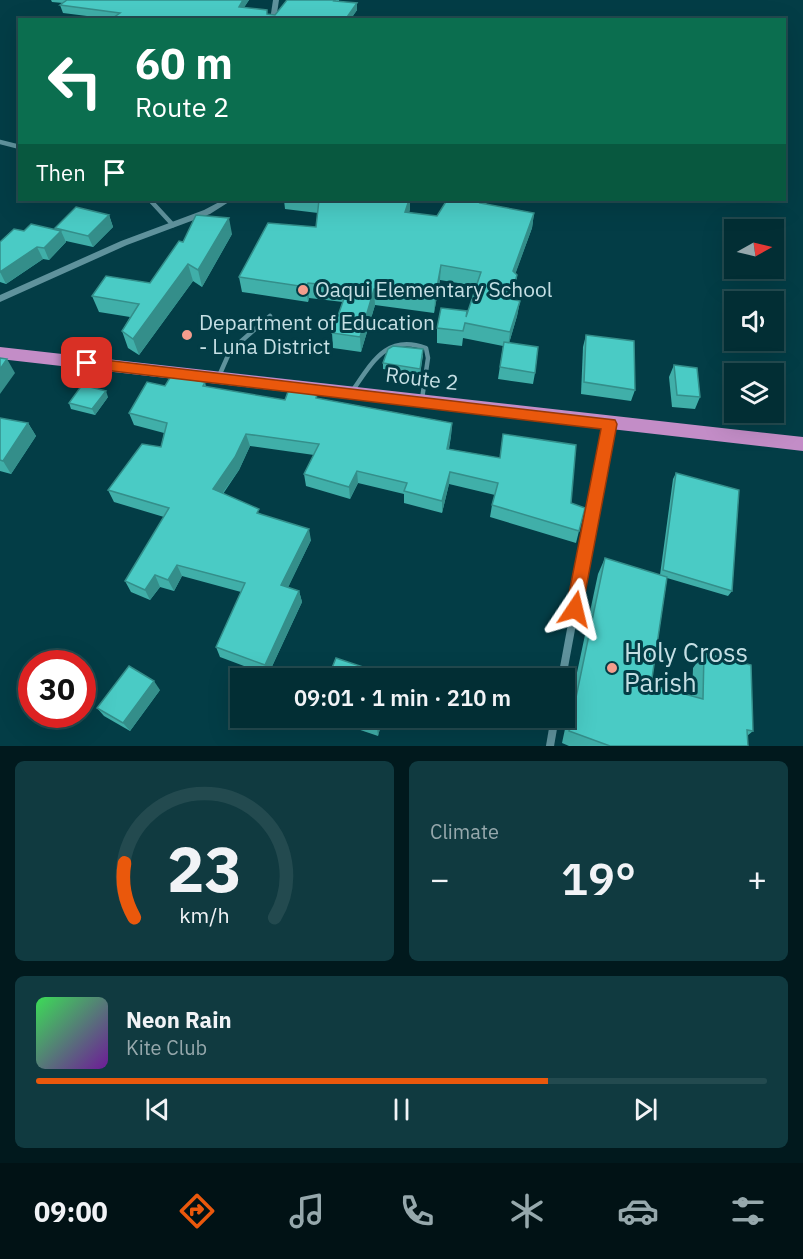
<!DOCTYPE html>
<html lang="en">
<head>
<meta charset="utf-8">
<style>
	:root { --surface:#022e34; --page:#103a40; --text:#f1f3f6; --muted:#96a8ac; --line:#234a4f; --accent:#ea580c }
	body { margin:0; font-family:"IBM Plex Sans",sans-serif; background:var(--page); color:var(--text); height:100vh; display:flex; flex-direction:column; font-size:22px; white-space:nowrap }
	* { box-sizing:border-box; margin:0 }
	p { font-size:20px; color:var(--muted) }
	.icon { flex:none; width:33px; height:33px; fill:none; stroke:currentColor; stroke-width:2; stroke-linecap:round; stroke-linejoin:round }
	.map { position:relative; height:746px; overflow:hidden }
	.panel { display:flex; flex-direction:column; gap:15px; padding:15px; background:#01191d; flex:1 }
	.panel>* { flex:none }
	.hud { position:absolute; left:18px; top:18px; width:768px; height:183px; border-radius:0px; box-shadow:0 6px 24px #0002,0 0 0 2px var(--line); background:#0b6e4f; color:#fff; overflow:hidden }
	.needle { width:39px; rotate:82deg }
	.controls { position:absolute; left:724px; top:219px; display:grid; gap:12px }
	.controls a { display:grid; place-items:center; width:60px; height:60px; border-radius:0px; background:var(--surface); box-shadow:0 6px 24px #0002,0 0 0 2px var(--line); font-size:30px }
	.speed { position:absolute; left:18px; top:650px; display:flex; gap:12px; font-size:30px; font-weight:700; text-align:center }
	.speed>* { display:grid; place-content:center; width:78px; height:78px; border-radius:50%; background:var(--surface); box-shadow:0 6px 24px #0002,0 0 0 2px var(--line); line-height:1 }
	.speed .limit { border:9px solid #d22; background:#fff; color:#111 }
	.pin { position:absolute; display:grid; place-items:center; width:51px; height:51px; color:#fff; margin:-26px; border-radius:12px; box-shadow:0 3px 9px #0006 }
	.me { position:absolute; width:66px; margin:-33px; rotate:10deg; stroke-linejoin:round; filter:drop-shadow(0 0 4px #0008) }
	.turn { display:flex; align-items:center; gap:21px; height:126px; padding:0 18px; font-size:27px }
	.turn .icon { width:78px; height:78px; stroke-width:2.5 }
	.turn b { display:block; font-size:42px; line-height:51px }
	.then { display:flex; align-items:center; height:57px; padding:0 18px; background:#0003; gap:12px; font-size:22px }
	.big { font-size:45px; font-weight:600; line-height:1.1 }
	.panel .widget { flex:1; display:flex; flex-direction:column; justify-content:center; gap:9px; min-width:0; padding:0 21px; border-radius:9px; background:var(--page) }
	.panel .dial { align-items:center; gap:0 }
	.dial svg { height:156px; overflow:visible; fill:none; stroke:var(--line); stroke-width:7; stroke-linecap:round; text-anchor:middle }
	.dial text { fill:var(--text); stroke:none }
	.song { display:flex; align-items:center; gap:18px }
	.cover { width:72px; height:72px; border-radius:9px; background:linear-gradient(135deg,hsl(130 70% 55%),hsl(280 70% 35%)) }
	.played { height:6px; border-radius:3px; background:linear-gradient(90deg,var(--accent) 70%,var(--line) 70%) }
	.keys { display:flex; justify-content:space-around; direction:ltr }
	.heat { display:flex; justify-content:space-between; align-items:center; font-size:33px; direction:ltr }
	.panel .tiles { flex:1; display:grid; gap:15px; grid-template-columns:1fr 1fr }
	.widget:last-child { grid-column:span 2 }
	.trip { position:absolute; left:230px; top:668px; width:345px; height:60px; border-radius:0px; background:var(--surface); box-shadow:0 6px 24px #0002,0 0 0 2px var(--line); font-weight:600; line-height:60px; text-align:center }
	.tabs { display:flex; height:96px; justify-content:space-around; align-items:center; background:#011215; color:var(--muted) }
	.tabs .icon { width:42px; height:42px }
	.tabs .on { color:var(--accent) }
	.tabs b { font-size:27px; color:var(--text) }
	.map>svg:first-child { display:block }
</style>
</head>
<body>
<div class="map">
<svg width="803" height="746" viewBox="0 0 803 746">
	<rect width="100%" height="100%" fill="#033d46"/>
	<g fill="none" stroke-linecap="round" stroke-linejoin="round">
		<g stroke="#5f929c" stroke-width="4.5">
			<path d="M219,376L230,351L270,316"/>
			<path d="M353,390C373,361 387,334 426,348L428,358L422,399"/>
		</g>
		<g stroke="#5f929c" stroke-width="4.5">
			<path d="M0,142L20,147"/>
			<path d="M150,200L173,225"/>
		</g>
		<path stroke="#5f929c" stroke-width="6" d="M597,491L609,424"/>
		<g stroke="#5f929c" stroke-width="8">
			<path d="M562,678L597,489"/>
			<path d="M550,746L555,717"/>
		</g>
		<g fill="#5f929c" fill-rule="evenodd">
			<path d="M273,0H279L276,20H270Z"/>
			<path d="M223,200H232L210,214L127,245L0,302V295L121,241L204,210Z"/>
		</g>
		<path fill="#c38dc7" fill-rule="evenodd" d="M0,347L803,437V451L0,359Z"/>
	</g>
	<g fill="#40afa9">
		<path d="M51,0H249L244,7L268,14L275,15L287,0H339V1L357,10L350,20H110L111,19L63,13L60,5L63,3L52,2Z"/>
		<path d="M284,200H410L409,213L437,216L447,200H488L486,204L534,213L532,228L515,274L517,275L515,291L512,299L520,301L517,316L509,343L535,373L533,384L498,379L503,346L463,338L462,346L437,343V328L467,315L476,286L440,280L434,313L375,305L361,352L333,348L332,333L343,302L309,298L308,302L242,292L239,277L316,227L318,213L285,209Z"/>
		<path d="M109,215L113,227L93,247L66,241V242L49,260L43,259L6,284L0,282V242L24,231L55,229V228Z"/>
		<path d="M232,234L202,287L193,281L139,355L128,348L122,331L130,317L99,312L92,296L150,283L183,242Z"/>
		<path d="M586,335L635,390L631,401L581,394L583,347Z"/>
		<path d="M423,355L420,375L383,369V363Z"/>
		<path d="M674,365L700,397L695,409L672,407L669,377Z"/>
		<path d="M205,382L206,387L285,400L317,398L452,423L451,436L449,449L500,458L503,434L571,503L579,531L576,543L490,517L492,505L495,495L449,484L442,513L404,503V494L358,483L350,499L306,486L304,474L314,455L250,446L239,470L223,494L311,540L288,587L299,591L302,602L268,675L220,657L216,647L241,592L182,576L174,591L160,587L150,600L131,592L125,581L164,517L114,502L108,490L161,447L164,433L134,425L129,413L165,386Z"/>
		<path d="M108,397L95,415L71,409L69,403Z"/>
		<path d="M0,418L28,423L36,436L11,474L0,471Z"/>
		<path d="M676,473L732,591L728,596L667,578L651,685L692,696L693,668L704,653L753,731L747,736L748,746H569L562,743L598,574L605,558L660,575L673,479Z"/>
		<path d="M160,690L130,731L104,716L97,708Z"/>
		<path d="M322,717H383L378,736Z"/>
	</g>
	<g fill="#348e8a">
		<path d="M243,0H249L240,14L239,7Z"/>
		<path d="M357,3V10L350,20H345Z"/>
		<path d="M409,200H410V210L405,227V212Z"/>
		<path d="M482,200H488L479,218L480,203Z"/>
		<path d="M534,213L532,228L511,286L513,271Z"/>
		<path d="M109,215L113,227L93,247L88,236Z"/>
		<path d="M229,218L232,234L202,287L198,270Z"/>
		<path d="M61,231L66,242L49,260L44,248Z"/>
		<path d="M37,247L43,259L6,284L0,272Z"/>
		<path d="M188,264L193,281L139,355L133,339Z"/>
		<path d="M441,265L440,280L434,313L435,298Z"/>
		<path d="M517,275L515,291L507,314L510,299Z"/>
		<path d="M308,283L309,298L308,302L306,287Z"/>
		<path d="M374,289L375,305L361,352L360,337Z"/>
		<path d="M520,301L517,316L508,347L510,332Z"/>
		<path d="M7,359L15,373L0,394V369Z"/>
		<path d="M106,391L108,397L95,415L92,409Z"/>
		<path d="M28,423L36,436L11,474L3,461Z"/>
		<path d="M452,423L451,436L446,461L447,449Z"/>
		<path d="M246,434L250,446L239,470L217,501L213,489Z"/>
		<path d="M357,471L358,483L350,499L349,487Z"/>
		<path d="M450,472L449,484L442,513V501Z"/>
		<path d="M309,529L311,540L284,596L281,585Z"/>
		<path d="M177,565L182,576L174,591L168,580Z"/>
		<path d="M155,575L160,587L150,600L145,590Z"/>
		<path d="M299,591L302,602L268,675L265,665Z"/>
		<path d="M154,681L160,690L130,731L123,723Z"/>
		<path d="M380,717H383L378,736L377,728Z"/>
	</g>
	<g fill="#4acbc5" stroke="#348e8a" stroke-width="1.5">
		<path d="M67,0H243L239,7L267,10V14L275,15L287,0H335L334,1L357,3L345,20H110L120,13L60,5Z"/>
		<path d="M319,200H409L405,212L437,216L447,200H482L480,203L534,213L513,271L517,275L510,299L520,301L510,332L465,323L463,331L437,328L441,308L467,311L466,317L481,272L441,265L435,298L374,289L360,337L332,333L348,287L308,283L306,287L239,277L268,223L316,227Z"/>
		<path d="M76,207L109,215L88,236L55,228Z"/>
		<path d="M196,215L229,218L198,270L188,264L133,339L122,331L139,304L92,296L106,276L150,283L179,241L183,242Z"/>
		<path d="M31,224L61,231L44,248L37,247L0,272V242L14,229L24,231Z"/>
		<path d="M586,335L634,341L635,390L584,382Z"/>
		<path d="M504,342L538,347L535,373L500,367Z"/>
		<path d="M393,346L423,349L420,369L383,363L388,349Z"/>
		<path d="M0,358L7,359L0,369Z"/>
		<path d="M674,365L697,368L700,397L677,395Z"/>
		<path d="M171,376L205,382L203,386L285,400L289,389L317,395L316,398L452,423L447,449L500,458L503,434L576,445L571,503L585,508L579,531L492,505L498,483L450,472L442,501L404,491L407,483L357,471L349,487L304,474L319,444L246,434L235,457L213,489L259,509L257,513L309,529L281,585L299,591L265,665L216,647L245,583L177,565L168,580L155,575L145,590L125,581L169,508L108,490L142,444L161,447L167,423L129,413L147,382L165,386Z"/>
		<path d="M82,385L106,391L92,409L69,403Z"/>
		<path d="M0,418L28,423L3,461L0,460Z"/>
		<path d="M676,473L739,490L732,591L663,570Z"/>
		<path d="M605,558L667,577L651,685L703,699L704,653L751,665L753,731L747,730L748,746H610L569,731Z"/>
		<path d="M336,658L393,677L392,678H328Z"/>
		<path d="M129,666L154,681L123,723L97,708Z"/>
		<path d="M344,717H380L377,728Z"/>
	</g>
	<path fill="#ea580c" stroke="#983908" stroke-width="1.5" d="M87,358L615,420L617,424L581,615L575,617L569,615L566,609L601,429L87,368L80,363Z"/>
	<g fill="#f49d8d" stroke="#033d46" stroke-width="2">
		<circle cx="303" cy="290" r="6"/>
		<circle cx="187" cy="335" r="6"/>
		<circle cx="612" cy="668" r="6"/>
	</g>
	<g text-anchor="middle" stroke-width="6" stroke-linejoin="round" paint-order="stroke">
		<g font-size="21" fill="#c5dfe4" stroke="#033d46" text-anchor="start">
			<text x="315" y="297">Oaqui Elementary School</text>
			<text x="199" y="330">Department of Education<tspan x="199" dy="24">- Luna District</tspan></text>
		</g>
		<g font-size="21" fill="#c5dfe4" stroke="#033d46">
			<text transform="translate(422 379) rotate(7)" y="7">Route 2</text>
		</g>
		<g font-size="26" fill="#c5dfe4" stroke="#033d46" text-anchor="start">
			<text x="624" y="662">Holy Cross<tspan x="624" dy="30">Parish</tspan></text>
		</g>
	</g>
</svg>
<div class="controls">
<a><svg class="needle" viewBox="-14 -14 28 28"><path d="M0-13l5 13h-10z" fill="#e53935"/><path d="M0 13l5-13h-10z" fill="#96a8ac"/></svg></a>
<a><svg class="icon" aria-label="sound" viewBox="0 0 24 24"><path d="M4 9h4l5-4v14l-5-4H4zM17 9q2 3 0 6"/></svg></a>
<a><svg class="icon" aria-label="layers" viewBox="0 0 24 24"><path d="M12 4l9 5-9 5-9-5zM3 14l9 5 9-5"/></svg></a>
</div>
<div class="speed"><div class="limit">30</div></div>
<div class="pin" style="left:87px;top:363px;background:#d93025"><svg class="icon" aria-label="arrive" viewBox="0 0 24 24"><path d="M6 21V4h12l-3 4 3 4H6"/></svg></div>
<svg class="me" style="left:575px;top:609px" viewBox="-20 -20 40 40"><path d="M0-17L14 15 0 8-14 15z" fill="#ea580c" stroke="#fff" stroke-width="4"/></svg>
<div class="trip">09:01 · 1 min · 210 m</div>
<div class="hud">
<div class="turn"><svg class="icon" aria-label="left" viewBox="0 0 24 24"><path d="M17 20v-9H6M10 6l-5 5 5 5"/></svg><div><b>60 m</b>Route 2</div></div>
<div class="then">Then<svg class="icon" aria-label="arrive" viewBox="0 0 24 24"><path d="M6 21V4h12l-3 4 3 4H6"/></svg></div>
</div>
</div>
<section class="panel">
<div class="tiles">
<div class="widget dial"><svg viewBox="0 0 100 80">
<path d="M14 69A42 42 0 1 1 86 69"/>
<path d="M14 69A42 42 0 0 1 9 41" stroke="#ea580c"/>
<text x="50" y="56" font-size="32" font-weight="700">23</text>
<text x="50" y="72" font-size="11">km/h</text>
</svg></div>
<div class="widget"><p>Climate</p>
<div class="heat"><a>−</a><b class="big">19°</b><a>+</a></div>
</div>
<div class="widget">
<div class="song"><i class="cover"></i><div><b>Neon Rain</b><p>Kite Club</p></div></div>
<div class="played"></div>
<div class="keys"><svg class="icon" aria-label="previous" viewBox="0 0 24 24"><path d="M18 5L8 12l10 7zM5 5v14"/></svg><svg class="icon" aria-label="pause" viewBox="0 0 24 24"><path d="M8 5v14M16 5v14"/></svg><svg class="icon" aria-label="next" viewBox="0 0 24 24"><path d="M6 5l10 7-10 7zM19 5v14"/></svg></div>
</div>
</div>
</section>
<nav class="tabs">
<b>09:00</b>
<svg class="icon on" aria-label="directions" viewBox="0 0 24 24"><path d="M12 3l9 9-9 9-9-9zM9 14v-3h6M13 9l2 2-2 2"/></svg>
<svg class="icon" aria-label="music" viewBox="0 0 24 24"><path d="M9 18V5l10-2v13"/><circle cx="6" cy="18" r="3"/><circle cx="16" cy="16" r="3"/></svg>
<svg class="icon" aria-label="phone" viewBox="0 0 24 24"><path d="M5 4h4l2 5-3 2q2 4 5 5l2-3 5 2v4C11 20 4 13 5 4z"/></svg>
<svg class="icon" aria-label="climate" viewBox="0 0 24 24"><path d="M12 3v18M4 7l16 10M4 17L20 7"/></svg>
<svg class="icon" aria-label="car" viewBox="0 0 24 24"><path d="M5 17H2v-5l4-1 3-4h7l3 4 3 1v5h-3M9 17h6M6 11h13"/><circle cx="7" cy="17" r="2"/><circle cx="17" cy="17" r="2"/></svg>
<svg class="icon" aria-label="filters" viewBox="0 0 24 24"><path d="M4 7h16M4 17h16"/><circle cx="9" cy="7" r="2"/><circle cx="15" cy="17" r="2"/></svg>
</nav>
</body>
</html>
